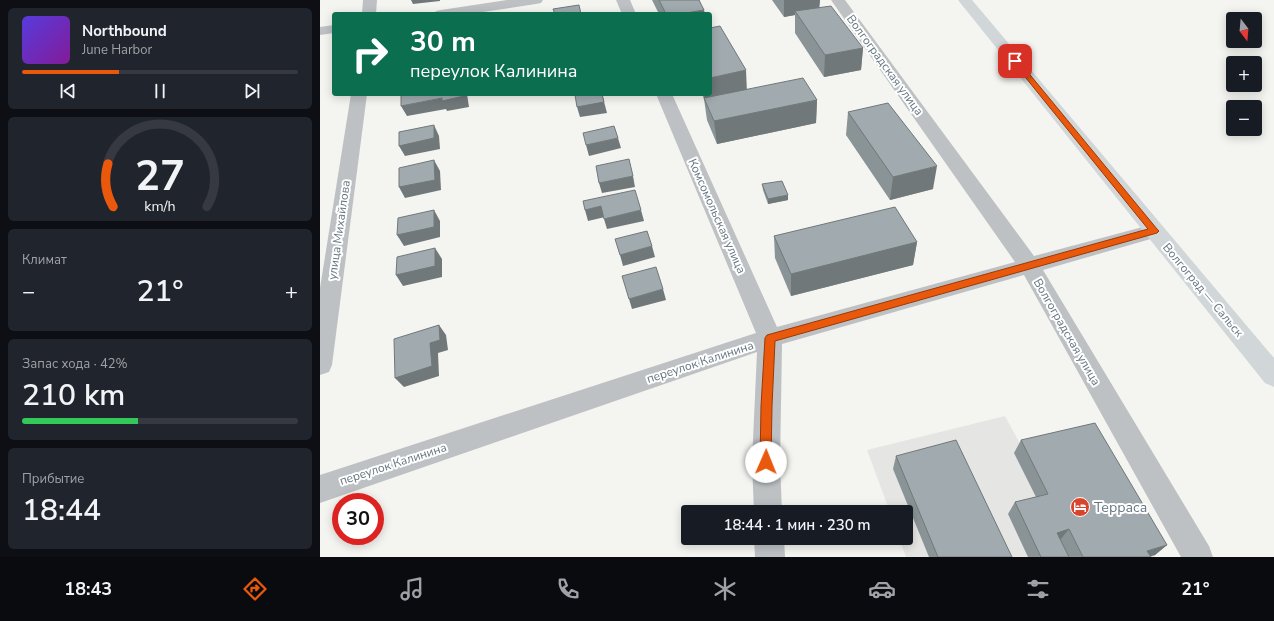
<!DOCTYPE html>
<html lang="ru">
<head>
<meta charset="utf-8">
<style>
	:root { --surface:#171b24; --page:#20242c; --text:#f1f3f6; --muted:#9ea1a6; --line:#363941; --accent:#ea580c }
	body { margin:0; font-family:"Nunito Sans",sans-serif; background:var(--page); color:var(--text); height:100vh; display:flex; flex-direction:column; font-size:15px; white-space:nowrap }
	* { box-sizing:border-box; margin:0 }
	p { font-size:13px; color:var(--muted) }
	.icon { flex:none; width:22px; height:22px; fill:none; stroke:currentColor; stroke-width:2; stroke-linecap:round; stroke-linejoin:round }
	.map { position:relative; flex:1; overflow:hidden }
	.panel { display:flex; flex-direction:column; gap:8px; padding:8px; background:#0d0f14; width:320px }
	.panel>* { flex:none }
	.top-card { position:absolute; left:12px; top:12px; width:380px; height:84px; border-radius:4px; box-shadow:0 2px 10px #0003; background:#0b6e4f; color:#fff; overflow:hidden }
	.needle { width:26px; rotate:164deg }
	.buttons { position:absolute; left:906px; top:12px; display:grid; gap:8px }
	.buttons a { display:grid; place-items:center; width:36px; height:36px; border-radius:4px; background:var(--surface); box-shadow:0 2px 10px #0003; font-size:20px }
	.speed { position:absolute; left:12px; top:493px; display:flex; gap:8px; font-size:20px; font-weight:700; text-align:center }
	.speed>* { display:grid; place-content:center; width:52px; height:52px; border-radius:50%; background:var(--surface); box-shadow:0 2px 10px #0003; line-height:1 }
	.speed .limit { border:6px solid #d22; background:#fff; color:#111 }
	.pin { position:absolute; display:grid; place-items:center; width:34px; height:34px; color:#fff; margin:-17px; border-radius:8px; box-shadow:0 2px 6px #0006 }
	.me { position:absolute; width:44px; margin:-22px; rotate:1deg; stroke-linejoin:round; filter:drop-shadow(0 0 3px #0008) }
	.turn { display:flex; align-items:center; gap:14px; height:84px; padding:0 12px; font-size:18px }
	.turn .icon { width:52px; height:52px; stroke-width:2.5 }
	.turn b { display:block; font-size:28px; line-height:34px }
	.big { font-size:30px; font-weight:600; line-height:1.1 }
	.panel .widget { flex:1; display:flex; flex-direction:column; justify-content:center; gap:6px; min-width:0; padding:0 14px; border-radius:6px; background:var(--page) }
	.panel .dial { align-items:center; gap:0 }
	.dial svg { height:104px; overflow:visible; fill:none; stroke:var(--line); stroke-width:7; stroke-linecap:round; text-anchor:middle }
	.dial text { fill:var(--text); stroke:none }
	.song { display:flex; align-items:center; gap:12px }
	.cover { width:48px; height:48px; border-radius:6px; background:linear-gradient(135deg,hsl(250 70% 55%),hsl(290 70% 35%)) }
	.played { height:4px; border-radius:2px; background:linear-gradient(90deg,var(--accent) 35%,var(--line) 35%) }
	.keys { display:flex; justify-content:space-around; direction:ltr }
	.heat { display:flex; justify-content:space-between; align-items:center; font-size:22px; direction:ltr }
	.charge { height:6px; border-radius:3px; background:linear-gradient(90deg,#34c759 42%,var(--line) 0) }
	.trip { position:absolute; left:361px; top:505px; width:232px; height:40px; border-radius:4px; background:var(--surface); box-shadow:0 2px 10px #0003; font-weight:600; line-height:40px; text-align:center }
	.menu { display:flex; height:64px; justify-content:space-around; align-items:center; background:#090b0e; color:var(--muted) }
	.menu .icon { width:28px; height:28px }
	.menu .selected { color:var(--accent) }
	.menu b { font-size:18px; color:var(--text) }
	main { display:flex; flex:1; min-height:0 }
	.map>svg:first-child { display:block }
</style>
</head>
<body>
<main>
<section class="panel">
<div class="widget">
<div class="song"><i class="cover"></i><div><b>Northbound</b><p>June Harbor</p></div></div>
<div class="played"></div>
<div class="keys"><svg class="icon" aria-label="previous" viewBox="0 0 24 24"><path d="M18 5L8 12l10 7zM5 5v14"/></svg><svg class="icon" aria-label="pause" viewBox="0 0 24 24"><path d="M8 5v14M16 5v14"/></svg><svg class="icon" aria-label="next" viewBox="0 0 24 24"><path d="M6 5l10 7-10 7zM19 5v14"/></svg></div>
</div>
<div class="widget dial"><svg viewBox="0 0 100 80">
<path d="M14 69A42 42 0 1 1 86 69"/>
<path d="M14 69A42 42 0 0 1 10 36" stroke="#ea580c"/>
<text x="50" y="56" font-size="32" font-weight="700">27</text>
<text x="50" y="72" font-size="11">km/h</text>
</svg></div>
<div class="widget"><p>Климат</p>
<div class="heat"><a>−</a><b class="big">21°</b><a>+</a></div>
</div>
<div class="widget"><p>Запас хода · 42%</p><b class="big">210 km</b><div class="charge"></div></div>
<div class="widget"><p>Прибытие</p><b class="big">18:44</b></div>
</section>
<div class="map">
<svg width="954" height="557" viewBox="0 0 954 557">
	<rect width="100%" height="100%" fill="#f4f4f0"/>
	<path fill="#e5e5e4" d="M685,416L704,451L835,555V557H586L579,538H586V512H570L547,450Z"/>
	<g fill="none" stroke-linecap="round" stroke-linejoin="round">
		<g fill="#bdc1c4" fill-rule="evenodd">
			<path d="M43,0H57L56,14H42Z"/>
			<path d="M187,0H223L221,3L216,4L150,14H114L116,11L121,10Z"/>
			<path d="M296,0H310L316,14H302Z"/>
			<path d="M511,0H525L714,256L834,224L841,226L844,231L841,236L723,270L889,546L893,557H861L704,275L462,344L460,462L462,512H434L432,462L437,352L0,503V475L436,333L336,94H352L457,327L695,262Z"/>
			<path d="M14,25V33L0,35V27Z"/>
			<path d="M31,94H47L12,365L9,372L0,375V288Z"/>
			<path d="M434,538H464L465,557H435Z"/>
		</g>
		<path fill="#d1d6d9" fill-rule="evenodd" d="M638,0H652L954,358V387L945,383Z"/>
	</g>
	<g fill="#8a9396">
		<path d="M332,0H379L385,14H339Z"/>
		<path d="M452,0H500L499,7L543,48L541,70L504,77L475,33V15L464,17Z"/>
		<path d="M427,89L497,100L496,123L397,144L387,120L384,99L382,94H390Z"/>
		<path d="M528,112L613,189L570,200L526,135Z"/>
		<path d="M442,184L468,200L448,204L443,190Z"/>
		<path d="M454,236L597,242L593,265L471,296L455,258Z"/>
		<path d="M701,440L847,545L835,555L830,556L831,557H708L688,514L695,502L716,497L694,453Z"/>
		<path d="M576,456L692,557H609L573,469Z"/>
	</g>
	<g fill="#71787a">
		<path d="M91,0H120V1L93,4Z"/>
		<path d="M464,0H500L499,11H475V15L464,17Z"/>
		<path d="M384,10L385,14H360Z"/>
		<path d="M543,48L541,70L504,77L505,55Z"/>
		<path d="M426,70L427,93L385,101L384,94H390V78Z"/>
		<path d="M144,94H147L149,107L127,111L126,109L87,116L81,106Z"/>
		<path d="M282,94L287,113L260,117L257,107Z"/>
		<path d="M497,100L496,123L397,144L394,121Z"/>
		<path d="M114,125L119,136L120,149L85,156L79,146Z"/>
		<path d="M298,138L301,148L269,156L266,145Z"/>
		<path d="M114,160L120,171L121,190L85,198L79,187Z"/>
		<path d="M617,166L613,189L570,200L573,177Z"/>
		<path d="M313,176L315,187L282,193L279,183Z"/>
		<path d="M468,195V200L448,204V199Z"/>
		<path d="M281,206L285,217L268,221L265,210Z"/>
		<path d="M114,210L120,221V237L84,246L77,235Z"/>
		<path d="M321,210L324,221L287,229L284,219Z"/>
		<path d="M597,242L593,265L471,296V274Z"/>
		<path d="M332,246L335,257L303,266L300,255Z"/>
		<path d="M115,248L122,259V277L83,286L76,275Z"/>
		<path d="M343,289L346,300L312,309L309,299Z"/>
		<path d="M119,325L126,335L128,350L118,353L119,376L84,387L75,378L110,343Z"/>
		<path d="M749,529L740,540L737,533Z"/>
		<path d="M847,545L835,555L828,557L827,551Z"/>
	</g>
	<g fill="#a1abaf" stroke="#71787a">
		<path d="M339,0H379L384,10L360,14H346Z"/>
		<path d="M259,5L261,14H235L233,9Z"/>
		<path d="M511,6L543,48L505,55L475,11Z"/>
		<path d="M400,26L426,70L390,78V28Z"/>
		<path d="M483,78L497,100L394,121L384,98Z"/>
		<path d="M81,94H144V96L122,101V98L81,106Z"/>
		<path d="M260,94H282L284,102L257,107L255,95Z"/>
		<path d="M568,103L617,166L573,177L528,112Z"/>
		<path d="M114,125V138L79,146V132Z"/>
		<path d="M294,126L298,138L266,145L263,133Z"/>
		<path d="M309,159L313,176L279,183L276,166Z"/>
		<path d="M114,160L115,180L79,187V168Z"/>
		<path d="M462,181L468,195L448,199L442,184Z"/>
		<path d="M315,190L321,210L284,219L281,206L265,210L263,201Z"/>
		<path d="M575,207L597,242L471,274L454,236Z"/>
		<path d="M114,210V227L77,235L78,218Z"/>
		<path d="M327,231L332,246L300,255L295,239Z"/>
		<path d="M115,248V266L76,275L77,257Z"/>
		<path d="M336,267L343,289L309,299L302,276Z"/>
		<path d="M119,325L120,340L110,343L112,366L75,378L74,339Z"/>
		<path d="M775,423L847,545L827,551L831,557H763L749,529L737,533L749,557H721L695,502L728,494L701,440Z"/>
		<path d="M636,440L692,557H618L576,456Z"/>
	</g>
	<path fill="#ea580c" stroke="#983908" d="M693,59H697L837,229L839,231L837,233L455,341L452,406L451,462L450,466L446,467L442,466L440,462L441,406L445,338L447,335L828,229L693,62Z"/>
	<defs>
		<g id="hotel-disc" transform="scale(1)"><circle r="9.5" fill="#d8442c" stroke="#fff"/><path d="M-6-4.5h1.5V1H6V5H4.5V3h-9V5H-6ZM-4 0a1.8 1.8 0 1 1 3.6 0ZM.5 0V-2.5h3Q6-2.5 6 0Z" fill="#fff"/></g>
	</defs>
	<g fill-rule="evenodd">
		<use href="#hotel-disc" x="760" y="507"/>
	</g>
	<g text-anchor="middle" stroke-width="4" stroke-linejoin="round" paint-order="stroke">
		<g font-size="12" fill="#657680" stroke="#fff">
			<text transform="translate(565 65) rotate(54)" y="4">Волгоградская улица</text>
			<text transform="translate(397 216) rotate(66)" y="4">Комсомольская улица</text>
			<text transform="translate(19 230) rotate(-82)" y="4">улица Михайлова</text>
			<text transform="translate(883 290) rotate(50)" y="4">Волгоград — Сальск</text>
			<text transform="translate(747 332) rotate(60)" y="4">Волгоградская улица</text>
			<text transform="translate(380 362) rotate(-18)" y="4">переулок Калинина</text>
			<text transform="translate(73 464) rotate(-18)" y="4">переулок Калинина</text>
		</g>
		<g font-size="14" fill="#657680" stroke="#fff" text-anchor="start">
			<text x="774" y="512">Терраса</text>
		</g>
	</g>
</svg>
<div class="buttons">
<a><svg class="needle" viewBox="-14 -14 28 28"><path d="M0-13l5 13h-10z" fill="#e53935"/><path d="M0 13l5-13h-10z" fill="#9ea1a6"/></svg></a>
<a>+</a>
<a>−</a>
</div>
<div class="speed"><div class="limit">30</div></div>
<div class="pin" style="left:695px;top:61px;background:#d93025"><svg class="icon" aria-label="arrive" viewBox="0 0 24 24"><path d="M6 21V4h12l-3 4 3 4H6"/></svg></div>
<svg class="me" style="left:446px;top:462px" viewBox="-20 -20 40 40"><circle r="19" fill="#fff"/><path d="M0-13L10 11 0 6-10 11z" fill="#ea580c"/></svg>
<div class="trip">18:44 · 1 мин · 230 m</div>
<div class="top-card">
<div class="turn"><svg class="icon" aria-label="right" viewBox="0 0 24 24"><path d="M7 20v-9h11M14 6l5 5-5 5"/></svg><div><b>30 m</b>переулок Калинина</div></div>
</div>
</div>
</main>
<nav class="menu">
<b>18:43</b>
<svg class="icon selected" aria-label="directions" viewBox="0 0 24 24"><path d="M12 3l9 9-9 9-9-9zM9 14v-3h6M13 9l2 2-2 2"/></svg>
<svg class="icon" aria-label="music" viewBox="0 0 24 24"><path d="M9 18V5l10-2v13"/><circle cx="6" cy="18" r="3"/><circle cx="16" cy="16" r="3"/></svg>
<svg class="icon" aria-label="phone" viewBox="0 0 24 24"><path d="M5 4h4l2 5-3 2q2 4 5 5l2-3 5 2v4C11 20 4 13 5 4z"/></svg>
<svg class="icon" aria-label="climate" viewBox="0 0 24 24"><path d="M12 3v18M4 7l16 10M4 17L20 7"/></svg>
<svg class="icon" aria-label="car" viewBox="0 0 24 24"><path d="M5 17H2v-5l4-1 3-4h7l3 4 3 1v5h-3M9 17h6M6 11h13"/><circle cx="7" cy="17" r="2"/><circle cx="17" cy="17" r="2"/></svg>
<svg class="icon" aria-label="filters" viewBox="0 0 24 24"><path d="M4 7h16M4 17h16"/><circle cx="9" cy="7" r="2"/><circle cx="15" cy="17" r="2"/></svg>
<b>21°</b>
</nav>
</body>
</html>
